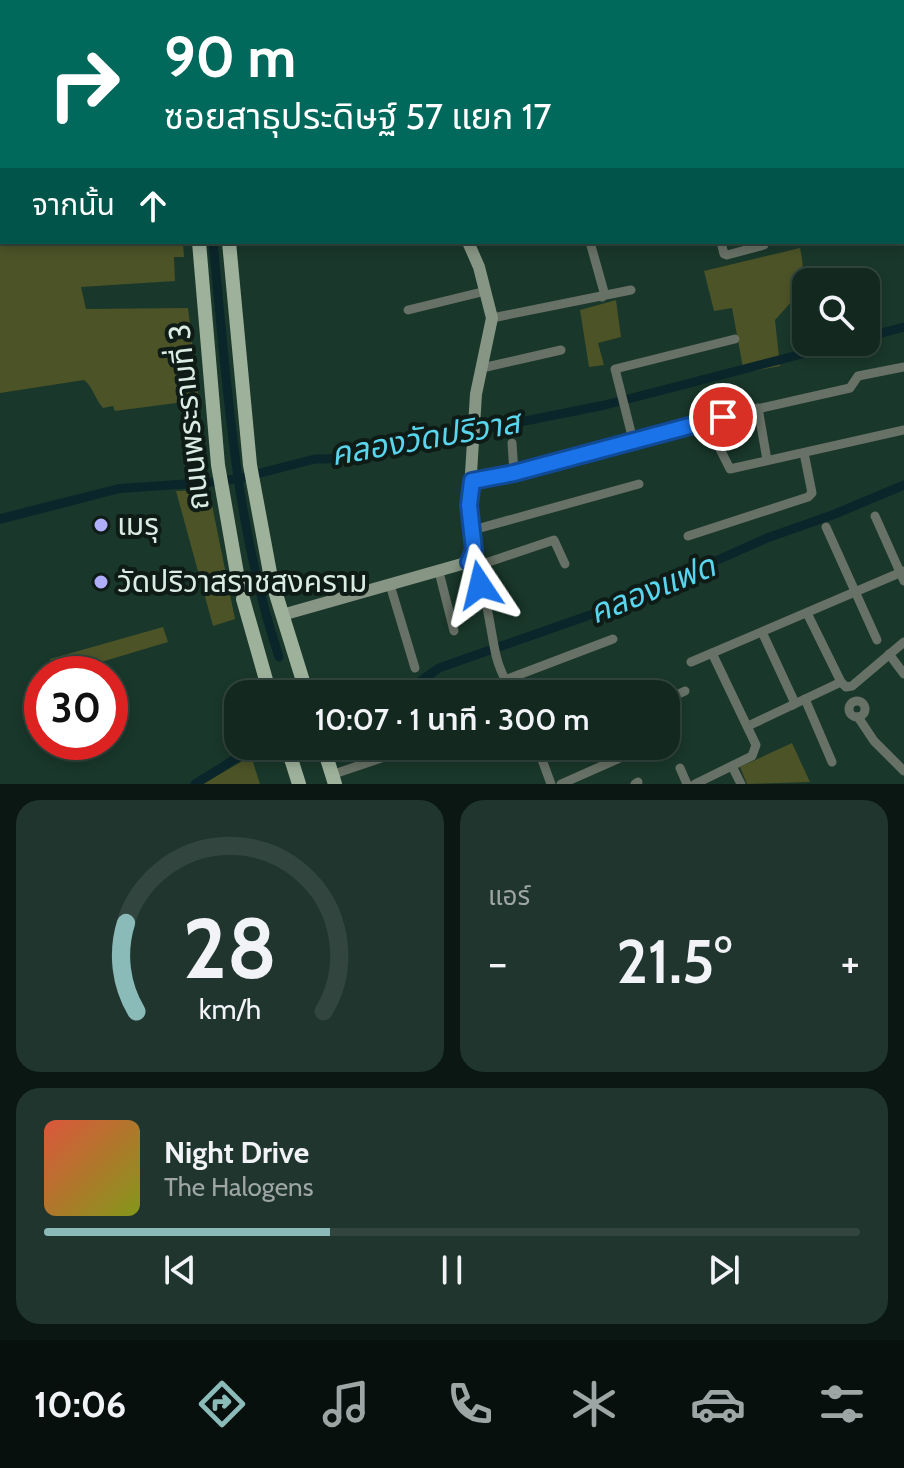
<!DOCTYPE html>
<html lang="th">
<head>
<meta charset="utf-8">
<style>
	:root { --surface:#132920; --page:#20352d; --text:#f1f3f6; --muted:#9da6a5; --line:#32453e; --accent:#8bbbb9 }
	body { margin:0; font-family:Cabin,"Noto Sans Thai",sans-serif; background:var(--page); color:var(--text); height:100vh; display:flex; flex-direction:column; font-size:30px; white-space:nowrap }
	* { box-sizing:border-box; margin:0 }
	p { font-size:26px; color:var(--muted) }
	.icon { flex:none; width:44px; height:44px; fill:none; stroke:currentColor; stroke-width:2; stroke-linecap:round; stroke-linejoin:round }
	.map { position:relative; height:784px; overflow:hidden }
	.sheet { display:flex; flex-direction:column; gap:16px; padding:16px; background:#0a1712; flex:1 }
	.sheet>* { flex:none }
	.top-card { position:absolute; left:0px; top:0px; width:904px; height:244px; box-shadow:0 4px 12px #0003,0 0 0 2px var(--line); background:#00695c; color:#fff; overflow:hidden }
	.buttons { position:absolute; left:792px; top:268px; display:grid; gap:16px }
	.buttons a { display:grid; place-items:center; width:88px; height:88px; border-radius:16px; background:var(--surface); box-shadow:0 4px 12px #0003,0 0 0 2px var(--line); font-size:40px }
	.speed { position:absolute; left:24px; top:656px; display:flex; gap:16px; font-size:40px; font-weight:700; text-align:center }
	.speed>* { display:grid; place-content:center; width:104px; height:104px; border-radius:50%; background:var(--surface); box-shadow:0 4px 12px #0003,0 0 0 2px var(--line); line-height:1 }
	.speed .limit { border:12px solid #d22; background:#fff; color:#111 }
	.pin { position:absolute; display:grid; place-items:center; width:68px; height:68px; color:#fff; margin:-34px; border:4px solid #fff; border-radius:50%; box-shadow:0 2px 8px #0007 }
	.me { position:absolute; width:88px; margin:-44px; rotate:350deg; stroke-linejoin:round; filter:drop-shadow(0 0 6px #0008) }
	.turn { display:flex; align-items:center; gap:28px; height:168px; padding:0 32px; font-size:36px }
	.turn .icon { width:104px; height:104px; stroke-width:2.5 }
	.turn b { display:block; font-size:56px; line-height:68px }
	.then { display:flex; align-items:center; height:76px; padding:0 32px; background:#0003; gap:16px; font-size:30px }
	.big { font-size:60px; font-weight:600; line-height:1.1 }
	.sheet .tile { flex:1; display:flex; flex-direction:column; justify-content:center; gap:12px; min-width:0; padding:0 28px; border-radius:24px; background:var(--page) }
	.sheet .dial { align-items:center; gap:0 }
	.dial svg { height:208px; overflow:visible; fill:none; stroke:var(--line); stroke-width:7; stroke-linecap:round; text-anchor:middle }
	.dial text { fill:var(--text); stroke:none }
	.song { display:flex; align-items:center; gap:24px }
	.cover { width:96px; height:96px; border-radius:12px; background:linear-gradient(135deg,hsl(10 70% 55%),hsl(70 70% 35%)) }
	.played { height:8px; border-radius:4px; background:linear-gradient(90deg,var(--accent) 35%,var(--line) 35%) }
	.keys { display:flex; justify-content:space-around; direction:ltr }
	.heat { display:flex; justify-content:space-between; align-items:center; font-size:44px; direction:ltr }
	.sheet .tiles { flex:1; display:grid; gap:16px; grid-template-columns:1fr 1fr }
	.tile:last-child { grid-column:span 2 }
	.trip { position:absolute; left:224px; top:680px; width:456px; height:80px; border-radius:24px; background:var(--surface); box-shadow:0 4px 12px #0003,0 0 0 2px var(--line); font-weight:600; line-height:80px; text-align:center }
	.menu { display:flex; height:128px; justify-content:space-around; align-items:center; background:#08100d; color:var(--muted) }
	.menu .icon { width:56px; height:56px }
	.menu .selected { color:var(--accent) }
	.menu b { font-size:36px; color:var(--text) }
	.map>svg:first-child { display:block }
</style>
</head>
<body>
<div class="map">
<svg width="904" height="784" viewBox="0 0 904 784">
	<rect width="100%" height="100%" fill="#19372a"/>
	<g fill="#4c5327">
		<path d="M0,14H2V242H183L184,257H174L175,281L81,287L86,309L188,308L199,400L115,411L113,406L103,408C95,399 93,387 84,380L0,393Z"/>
		<path d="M800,248C808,284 799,294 775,320L780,366L744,373L732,308L714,311L704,271Z"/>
		<path d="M616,300L621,337L598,343L604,365L589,367L580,310Z"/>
		<path d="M209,490L235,619L213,626L176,491Z"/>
		<path d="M163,627L168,642L61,674L53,671L50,659Z"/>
		<path d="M792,743L810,782L747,784L740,767Z"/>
		<path d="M251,756L260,784H203Z"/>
	</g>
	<path fill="#0b262b" d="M207,478L208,487L120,493L0,524V514L119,484Z"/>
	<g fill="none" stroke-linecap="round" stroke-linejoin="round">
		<g stroke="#0b262b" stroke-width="9">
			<path d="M211,2V0"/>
			<path d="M443,2L453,0"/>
			<path d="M0,10H2"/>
			<path d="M213,242C227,382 234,522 279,657"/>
			<path d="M866,337L904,327"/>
			<path d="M197,484L237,479L315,459H328L393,448L437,435L485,429L605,405L848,342"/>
			<path d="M402,694L439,668L610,608L767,538L835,514L904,485"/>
			<path d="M195,784L256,746"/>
		</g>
		<g stroke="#687166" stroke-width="9">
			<path d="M662,0L663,2"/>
			<path d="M902,51H904"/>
			<path d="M902,85L904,86"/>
			<path d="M902,129L904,127"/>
			<path d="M902,141L904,152"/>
			<path d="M590,242L604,292L602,297"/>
			<path d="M721,242L724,254L727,255L764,245"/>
			<path d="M408,310L486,291"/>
			<path d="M492,318L631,290"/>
			<path d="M482,368L561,350"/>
			<path d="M758,408L767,460"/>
			<path d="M633,440L615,369L735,339"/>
			<path d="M512,443L514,473"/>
			<path d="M720,449L730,469L904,430"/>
			<path d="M472,481L591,453L677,427L850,388L858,376L904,367"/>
			<path d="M875,516L904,581"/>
			<path d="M826,527L877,640"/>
			<path d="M473,530L639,484"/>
			<path d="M688,536L808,497L812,493L804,453"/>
			<path d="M469,562C487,580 490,634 497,659C500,671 507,683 512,694"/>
			<path d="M474,567L554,540L565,564"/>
			<path d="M439,572L454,631"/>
			<path d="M390,585L415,668"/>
			<path d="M807,613L841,682L846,687L852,686L904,642"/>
			<path d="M762,632L794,701L793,705"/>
			<path d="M889,654L904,674"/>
			<path d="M691,662L904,571"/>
			<path d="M505,680L613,639"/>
			<path d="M805,699L832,762"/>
			<path d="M666,700L685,691"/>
			<circle cx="857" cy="709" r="8"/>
			<path d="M858,717L874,741L904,771"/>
			<path d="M748,726L841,682"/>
			<path d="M537,746L551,784"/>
			<path d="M542,756L565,746"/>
			<path d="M732,766L741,784"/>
			<path d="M680,768L687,784"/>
			<path d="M331,775L417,746"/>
			<path d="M561,784L629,754"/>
			<path d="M635,784L638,782"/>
			<path d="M695,784L752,756L756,745L712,653"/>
		</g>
		<g stroke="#879584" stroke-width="12">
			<path d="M440,0V2"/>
			<path d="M282,615L469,562L474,550L469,505L476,394L492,318L479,267L468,242"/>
		</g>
		<g stroke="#9eb19b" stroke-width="14">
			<path d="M192,0V2"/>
			<path d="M202,2L203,0"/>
			<path d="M222,2V0"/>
			<path d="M199,242L218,465L239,585"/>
			<path d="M229,242L250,465L271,578"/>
			<path d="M275,591L307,694"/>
			<path d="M243,599L270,694"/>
			<path d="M287,746L299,784"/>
			<path d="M323,746L335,784"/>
		</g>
	</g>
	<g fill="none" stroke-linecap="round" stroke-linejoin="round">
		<g stroke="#114b97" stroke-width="20">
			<path id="route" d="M480,585L474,567L469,562L474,550L469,505L472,481L514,473L723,417"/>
		</g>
		<use href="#route" stroke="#1a73e8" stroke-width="14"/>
	</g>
	<g fill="#aeaefb" stroke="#0e1b16" stroke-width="3">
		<circle cx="101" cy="525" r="8"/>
		<circle cx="101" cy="582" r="8"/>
	</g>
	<g text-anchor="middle" stroke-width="8" stroke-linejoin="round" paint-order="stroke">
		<g font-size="30" fill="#daece3" stroke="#0e1b16">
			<text transform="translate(189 417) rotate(-96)" y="10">ถนนพระรามที่ 3</text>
		</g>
		<g font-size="30" fill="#daece3" stroke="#0e1b16" text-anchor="start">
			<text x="117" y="535">เมรุ</text>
			<text x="117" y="592">วัดปริวาสราชสงคราม</text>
		</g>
		<g font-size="32" font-style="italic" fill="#59d6ee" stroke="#0e1b16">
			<text transform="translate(425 438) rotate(-10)" y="11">คลองวัดปริวาส</text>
			<text transform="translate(652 589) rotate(-22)" y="11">คลองแฟด</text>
		</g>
	</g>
</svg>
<div class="buttons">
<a><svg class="icon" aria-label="search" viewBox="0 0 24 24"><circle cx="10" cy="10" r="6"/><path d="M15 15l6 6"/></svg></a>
</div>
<div class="speed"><div class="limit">30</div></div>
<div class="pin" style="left:723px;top:417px;background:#d93025"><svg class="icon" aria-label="arrive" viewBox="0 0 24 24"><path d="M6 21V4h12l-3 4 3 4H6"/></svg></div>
<svg class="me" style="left:480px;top:585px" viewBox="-20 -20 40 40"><path d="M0-17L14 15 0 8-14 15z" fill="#1a73e8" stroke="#fff" stroke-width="4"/></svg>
<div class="trip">10:07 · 1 นาที · 300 m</div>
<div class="top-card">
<div class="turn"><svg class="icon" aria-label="right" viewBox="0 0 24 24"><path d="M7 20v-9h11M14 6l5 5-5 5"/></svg><div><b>90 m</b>ซอยสาธุประดิษฐ์ 57 แยก 17</div></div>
<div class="then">จากนั้น<svg class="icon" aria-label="ahead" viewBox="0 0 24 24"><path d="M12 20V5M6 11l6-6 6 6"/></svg></div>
</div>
</div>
<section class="sheet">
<div class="tiles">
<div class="tile dial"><svg viewBox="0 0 100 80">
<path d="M14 69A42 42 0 1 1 86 69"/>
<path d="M14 69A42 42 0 0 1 10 35" stroke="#8bbbb9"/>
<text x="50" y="56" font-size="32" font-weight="700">28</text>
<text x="50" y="72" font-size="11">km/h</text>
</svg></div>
<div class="tile"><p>แอร์</p>
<div class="heat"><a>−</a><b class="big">21.5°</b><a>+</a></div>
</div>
<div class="tile">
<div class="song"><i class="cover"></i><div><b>Night Drive</b><p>The Halogens</p></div></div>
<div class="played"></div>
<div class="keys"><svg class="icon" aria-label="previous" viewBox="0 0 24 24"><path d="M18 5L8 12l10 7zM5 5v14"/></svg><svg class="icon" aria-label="pause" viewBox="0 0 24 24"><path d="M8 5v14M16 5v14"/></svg><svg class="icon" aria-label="next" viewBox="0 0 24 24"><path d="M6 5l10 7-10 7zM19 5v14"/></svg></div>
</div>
</div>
</section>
<nav class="menu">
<b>10:06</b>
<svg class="icon selected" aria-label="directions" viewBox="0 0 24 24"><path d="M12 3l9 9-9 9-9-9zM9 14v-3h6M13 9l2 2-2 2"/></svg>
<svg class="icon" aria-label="music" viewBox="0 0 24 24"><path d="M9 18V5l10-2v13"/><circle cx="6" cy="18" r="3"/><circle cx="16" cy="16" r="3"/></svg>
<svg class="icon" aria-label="phone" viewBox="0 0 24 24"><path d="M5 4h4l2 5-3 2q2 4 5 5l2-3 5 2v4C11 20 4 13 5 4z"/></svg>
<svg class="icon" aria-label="climate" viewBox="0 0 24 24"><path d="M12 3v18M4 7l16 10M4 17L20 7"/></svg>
<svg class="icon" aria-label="car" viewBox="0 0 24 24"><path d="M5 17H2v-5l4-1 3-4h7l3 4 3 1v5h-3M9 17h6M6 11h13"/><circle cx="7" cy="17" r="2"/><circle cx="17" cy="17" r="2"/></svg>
<svg class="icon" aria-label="filters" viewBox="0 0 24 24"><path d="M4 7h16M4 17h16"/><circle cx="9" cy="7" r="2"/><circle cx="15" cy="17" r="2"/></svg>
</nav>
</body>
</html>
